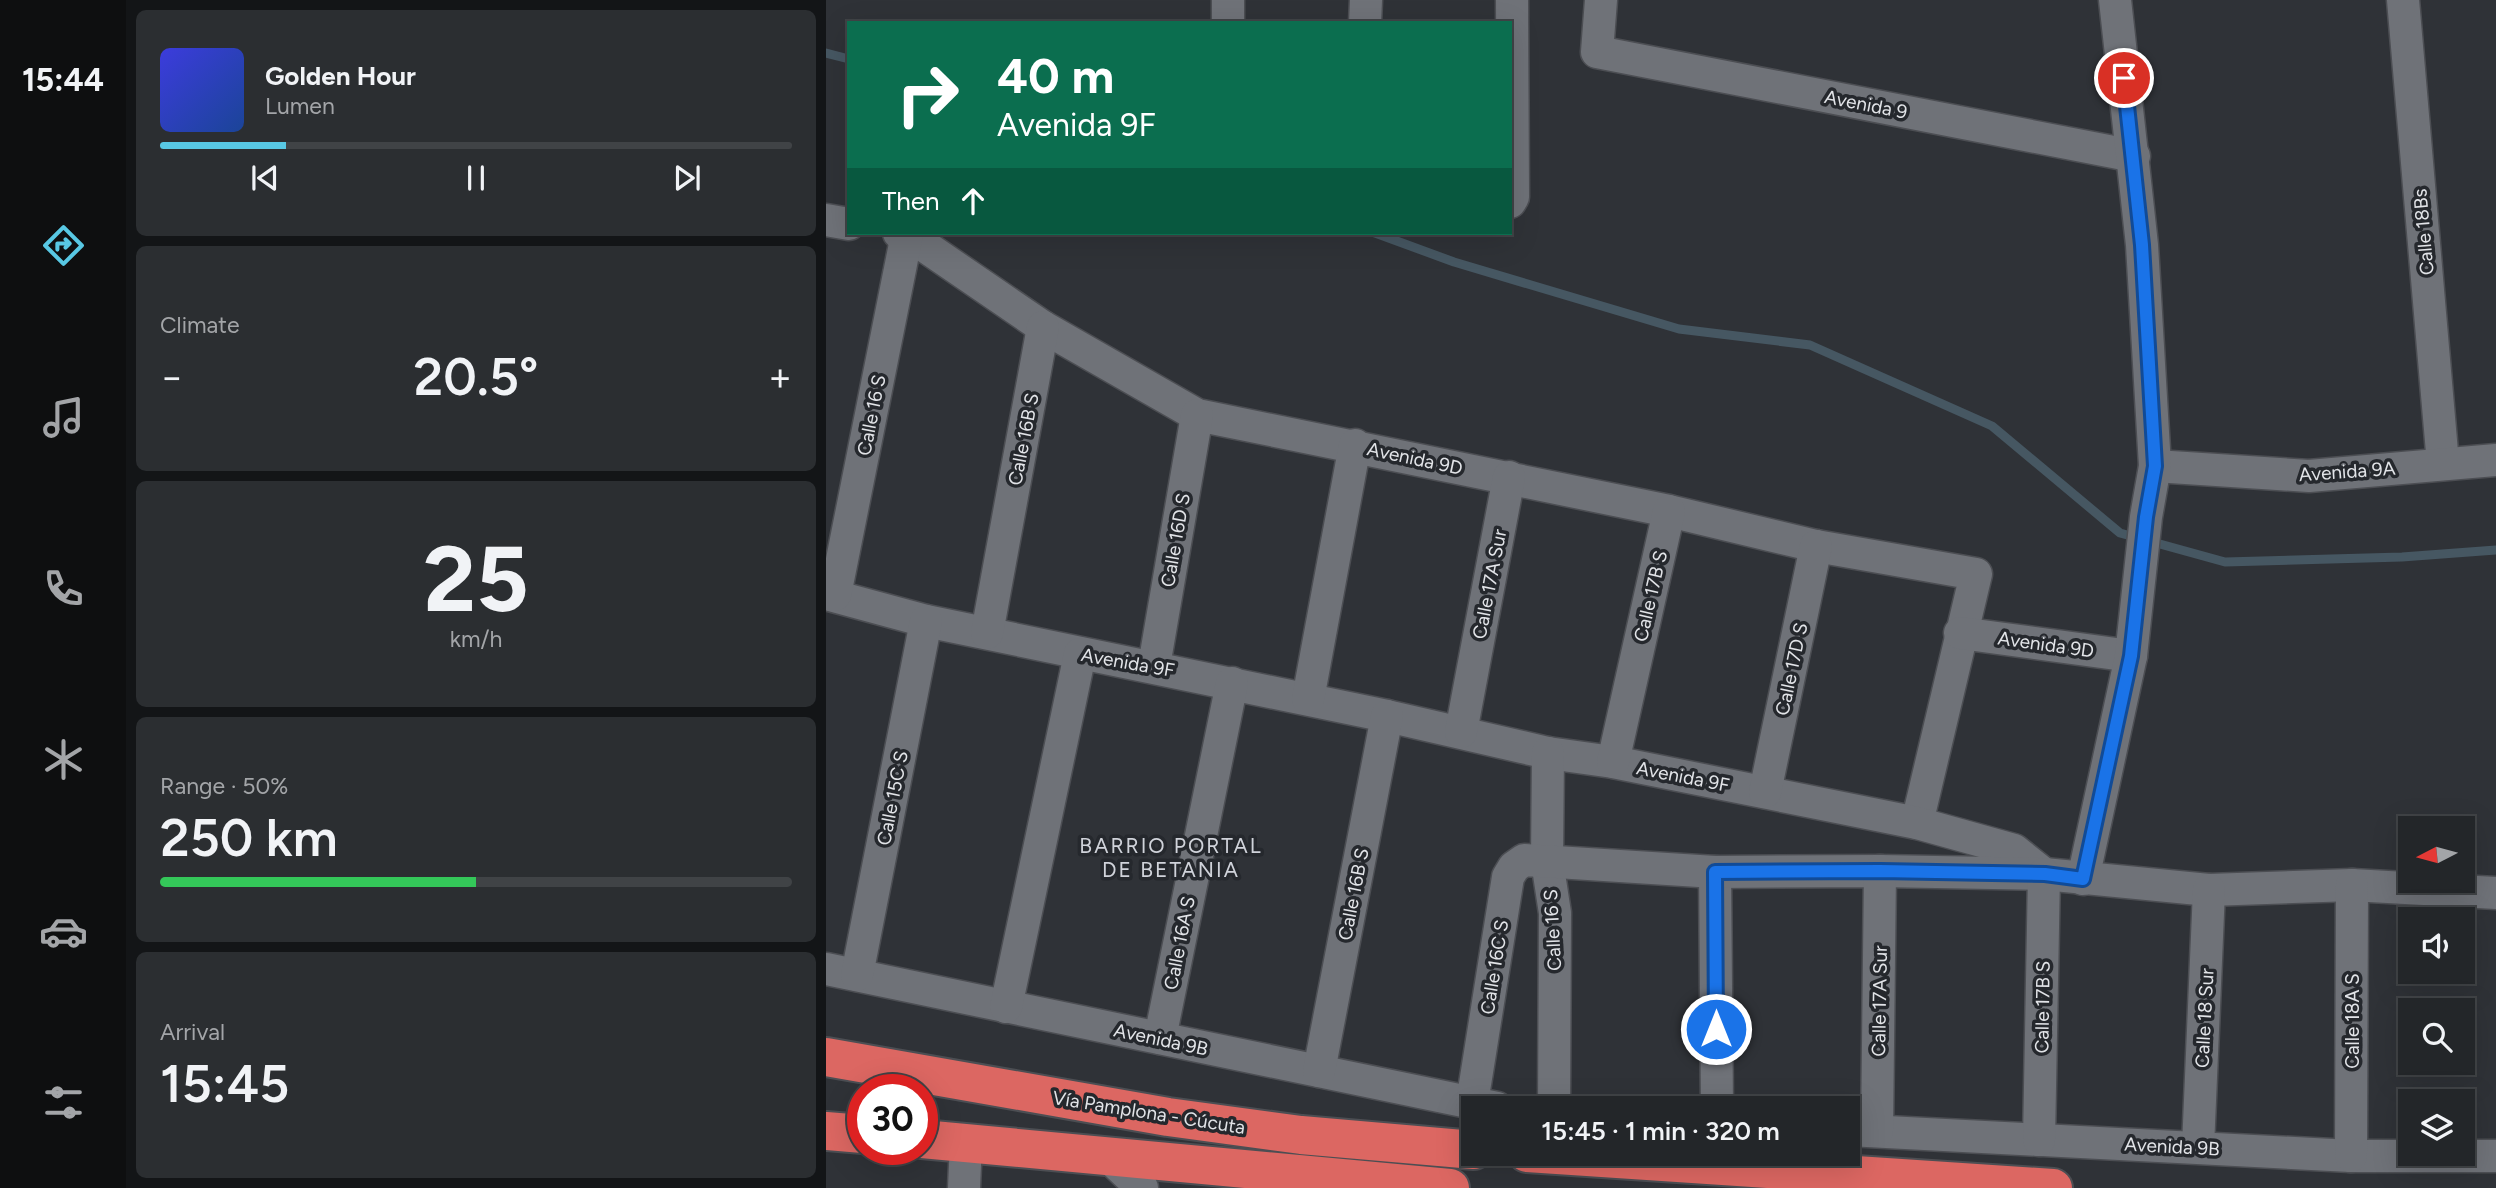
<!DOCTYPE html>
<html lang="en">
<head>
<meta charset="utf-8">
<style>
	:root { --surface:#232629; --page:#2b2e31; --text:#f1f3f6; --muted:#a3a5a8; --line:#404346; --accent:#58c8e4 }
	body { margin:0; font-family:Figtree,sans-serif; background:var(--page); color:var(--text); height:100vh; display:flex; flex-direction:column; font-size:26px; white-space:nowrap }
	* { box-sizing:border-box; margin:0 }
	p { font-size:23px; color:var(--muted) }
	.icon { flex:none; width:38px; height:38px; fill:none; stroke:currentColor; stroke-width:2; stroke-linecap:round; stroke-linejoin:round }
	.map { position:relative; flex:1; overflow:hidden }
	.panel { display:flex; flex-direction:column; gap:10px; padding:10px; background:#131517; width:700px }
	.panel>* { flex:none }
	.top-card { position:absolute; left:21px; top:21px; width:665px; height:214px; border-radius:0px; box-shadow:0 7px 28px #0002,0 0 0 2px var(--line); background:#0b6e4f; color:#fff; overflow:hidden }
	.needle { width:46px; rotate:264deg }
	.tools { position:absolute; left:1572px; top:816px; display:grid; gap:14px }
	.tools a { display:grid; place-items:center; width:77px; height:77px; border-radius:0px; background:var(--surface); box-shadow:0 7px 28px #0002,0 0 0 2px var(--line); font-size:35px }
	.speed { position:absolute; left:21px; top:1074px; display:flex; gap:14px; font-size:35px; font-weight:700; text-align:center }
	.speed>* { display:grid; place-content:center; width:91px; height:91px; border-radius:50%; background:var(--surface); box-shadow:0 7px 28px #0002,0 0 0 2px var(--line); line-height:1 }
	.speed .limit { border:10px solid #d22; background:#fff; color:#111 }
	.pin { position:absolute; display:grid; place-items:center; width:60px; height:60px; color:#fff; margin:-30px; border:4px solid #fff; border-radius:50%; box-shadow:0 2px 7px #0007 }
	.me { position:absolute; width:77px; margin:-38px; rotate:0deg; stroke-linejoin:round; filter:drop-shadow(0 0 5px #0008) }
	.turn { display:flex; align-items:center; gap:24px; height:147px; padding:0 35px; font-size:32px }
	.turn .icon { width:91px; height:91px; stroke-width:2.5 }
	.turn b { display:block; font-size:49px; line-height:60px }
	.then { display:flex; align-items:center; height:66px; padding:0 35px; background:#0003; gap:14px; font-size:26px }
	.big { font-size:52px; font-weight:600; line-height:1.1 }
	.panel .widget { flex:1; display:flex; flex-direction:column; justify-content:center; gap:10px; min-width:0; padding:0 24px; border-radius:10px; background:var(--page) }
	.panel .dial { align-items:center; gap:0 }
	.dial b { font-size:91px; line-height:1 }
	.song { display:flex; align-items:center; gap:21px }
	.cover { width:84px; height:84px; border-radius:10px; background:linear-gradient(135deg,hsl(240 70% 55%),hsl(220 70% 35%)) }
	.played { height:7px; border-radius:4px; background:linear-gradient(90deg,var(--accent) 20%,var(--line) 20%) }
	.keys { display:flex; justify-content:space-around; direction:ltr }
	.heat { display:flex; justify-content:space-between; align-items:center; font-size:38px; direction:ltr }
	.charge { height:10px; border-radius:5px; background:linear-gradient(90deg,#34c759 50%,var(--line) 0) }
	.trip { position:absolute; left:635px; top:1096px; width:399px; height:70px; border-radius:0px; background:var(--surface); box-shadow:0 7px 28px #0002,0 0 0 2px var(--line); font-weight:600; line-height:70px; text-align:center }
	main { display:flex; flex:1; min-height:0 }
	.tab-bar { display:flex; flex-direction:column; width:126px; justify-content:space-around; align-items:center; background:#0e0f10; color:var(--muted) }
	.tab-bar .icon { width:49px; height:49px }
	.tab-bar .selected { color:var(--accent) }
	.tab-bar b { font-size:32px; color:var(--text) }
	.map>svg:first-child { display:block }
</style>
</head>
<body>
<main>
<nav class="tab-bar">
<b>15:44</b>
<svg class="icon selected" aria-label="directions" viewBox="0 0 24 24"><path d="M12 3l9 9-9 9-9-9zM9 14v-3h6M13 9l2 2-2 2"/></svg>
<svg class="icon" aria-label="music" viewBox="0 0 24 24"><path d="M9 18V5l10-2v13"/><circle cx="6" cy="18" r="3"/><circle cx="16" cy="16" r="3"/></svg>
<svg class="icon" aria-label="phone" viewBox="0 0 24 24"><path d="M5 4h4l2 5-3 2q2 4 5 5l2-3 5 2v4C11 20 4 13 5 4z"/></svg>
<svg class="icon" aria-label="climate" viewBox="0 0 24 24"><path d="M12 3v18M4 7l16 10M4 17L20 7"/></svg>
<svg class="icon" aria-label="car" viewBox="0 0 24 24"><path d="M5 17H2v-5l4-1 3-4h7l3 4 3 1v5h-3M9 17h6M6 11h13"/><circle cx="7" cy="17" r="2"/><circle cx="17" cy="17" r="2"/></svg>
<svg class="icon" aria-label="filters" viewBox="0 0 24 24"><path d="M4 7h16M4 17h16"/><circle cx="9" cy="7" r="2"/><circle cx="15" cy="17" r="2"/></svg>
</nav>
<section class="panel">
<div class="widget">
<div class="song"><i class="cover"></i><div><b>Golden Hour</b><p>Lumen</p></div></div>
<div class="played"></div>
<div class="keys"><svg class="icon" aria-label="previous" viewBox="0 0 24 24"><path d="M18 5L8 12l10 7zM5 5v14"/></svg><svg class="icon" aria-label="pause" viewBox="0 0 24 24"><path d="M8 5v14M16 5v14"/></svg><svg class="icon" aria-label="next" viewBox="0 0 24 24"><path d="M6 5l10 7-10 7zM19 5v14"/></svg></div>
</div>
<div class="widget"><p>Climate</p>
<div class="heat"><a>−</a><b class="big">20.5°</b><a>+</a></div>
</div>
<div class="widget dial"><b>25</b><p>km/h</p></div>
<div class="widget"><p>Range · 50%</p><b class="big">250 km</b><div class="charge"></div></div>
<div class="widget"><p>Arrival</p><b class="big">15:45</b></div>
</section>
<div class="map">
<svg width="1670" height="1188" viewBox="0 0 1670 1188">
	<rect width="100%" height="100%" fill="#2f3237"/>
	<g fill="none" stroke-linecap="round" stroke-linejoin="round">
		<g stroke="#465762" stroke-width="9">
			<path d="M0,53L23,59"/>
			<path d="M549,233L628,262L853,329L984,345L1166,426L1294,533L1399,562L1576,557L1670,550"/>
		</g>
		<g stroke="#4c4e53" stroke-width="35">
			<g id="minor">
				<path d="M775,0L771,52L1308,156"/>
				<path d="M1577,0L1617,464"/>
				<path d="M402,23V0"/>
				<path d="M539,23L540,0"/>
				<path d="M684,202L687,197L686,0"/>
				<path d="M0,220L23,224"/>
				<path d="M73,233L81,234L217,327L371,415L843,511L990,546L1150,574L1091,823"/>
				<path d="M1329,466L1483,476L1670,460"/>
				<path d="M0,594L100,621L561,716L722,753L787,762L1091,823L1188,850L1218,874"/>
				<path d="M9,595L81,234"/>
				<path d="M161,633L217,327"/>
				<path d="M1134,633L1305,656"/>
				<path d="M328,666L371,415"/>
				<path d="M482,699L529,445"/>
				<path d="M635,732L683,477"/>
				<path d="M722,753L721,861L729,913L728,1108"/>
				<path d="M787,762L843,511"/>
				<path d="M939,792L990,546"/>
				<path d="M889,872L891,1108"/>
				<path d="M1257,879L1305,656L1320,517L1329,466L1316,245L1289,0"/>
				<path d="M0,969L671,1108"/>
				<path d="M31,975L100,621"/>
				<path d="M180,1007L254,654"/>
				<path d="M334,1038L406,683"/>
				<path d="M493,1071L561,716"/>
				<path d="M646,1103L682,877L688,867L698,860L889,872L1054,871L1218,874L1383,890L1526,885L1670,893"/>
				<path d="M1022,1130L1525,1156H1670"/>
				<path d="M1051,1131L1054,871"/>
				<path d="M1213,1140L1218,874"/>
				<path d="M1372,1147L1383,890"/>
				<path d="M282,1156L316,1188"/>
				<path d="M1525,1156L1526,885"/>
				<path d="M138,1188L140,1142"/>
			</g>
		</g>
		<g stroke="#4c4e53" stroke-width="42">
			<g id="highway">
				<path d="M0,1057L342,1117L475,1135L648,1150"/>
				<path d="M0,1131L37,1134"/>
				<path d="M96,1139L624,1188"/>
				<path d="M701,1153L1227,1188"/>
			</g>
		</g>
		<use href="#minor" stroke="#6f7278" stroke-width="32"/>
		<use href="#highway" stroke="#dc6762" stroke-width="38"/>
	</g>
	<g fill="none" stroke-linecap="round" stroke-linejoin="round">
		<g stroke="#114b97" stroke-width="18">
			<path id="route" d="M890,1029L889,872L1054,871L1219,874L1257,879L1305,656L1320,517L1329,466L1316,245L1298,78"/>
		</g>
		<use href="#route" stroke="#1a73e8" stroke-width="12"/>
	</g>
	<g text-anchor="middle" stroke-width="7" stroke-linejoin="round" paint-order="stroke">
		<g font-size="19" fill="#e2e4e8" stroke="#25282d">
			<text transform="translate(1040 104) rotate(11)" y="7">Avenida 9</text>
			<text transform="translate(1597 232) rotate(-95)" y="7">Calle 18Bs</text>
			<text transform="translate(45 415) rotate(-79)" y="7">Calle 16 S</text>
			<text transform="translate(197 439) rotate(-79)" y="7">Calle 16B S</text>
			<text transform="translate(589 458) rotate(12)" y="7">Avenida 9D</text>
			<text transform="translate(1521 471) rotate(-4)" y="7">Avenida 9A</text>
			<text transform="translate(349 540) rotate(-80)" y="7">Calle 16D S</text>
			<text transform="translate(663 584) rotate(-79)" y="7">Calle 17A Sur</text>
			<text transform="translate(824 596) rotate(-77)" y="7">Calle 17B S</text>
			<text transform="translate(1220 644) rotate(8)" y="7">Avenida 9D</text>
			<text transform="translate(302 662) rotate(10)" y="7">Avenida 9F</text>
			<text transform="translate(965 669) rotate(-78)" y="7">Calle 17D S</text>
			<text transform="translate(857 776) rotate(11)" y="7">Avenida 9F</text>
			<text transform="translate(66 798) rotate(-79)" y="7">Calle 15C S</text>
			<text transform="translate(527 894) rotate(-79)" y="7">Calle 16B S</text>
			<text transform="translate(726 930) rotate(-93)" y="7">Calle 16 S</text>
			<text transform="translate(353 943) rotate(-79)" y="7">Calle 16A S</text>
			<text transform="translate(668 967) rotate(-81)" y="7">Calle 16C S</text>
			<text transform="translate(1053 1001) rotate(-89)" y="7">Calle 17A Sur</text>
			<text transform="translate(1216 1007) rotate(-89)" y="7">Calle 17B S</text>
			<text transform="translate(1378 1018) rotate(-87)" y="7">Calle 18 Sur</text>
			<text transform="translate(1526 1021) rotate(-90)" y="7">Calle 18A S</text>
			<text transform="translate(335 1039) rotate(12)" y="7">Avenida 9B</text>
			<text transform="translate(323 1112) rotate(9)" y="7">Vía Pamplona - Cúcuta</text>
			<text transform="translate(1346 1146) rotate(3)" y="7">Avenida 9B</text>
		</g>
		<g font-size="21" letter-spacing="2" fill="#d0d3da" stroke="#25282d">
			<text x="345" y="853">BARRIO PORTAL<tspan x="345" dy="24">DE BETANIA</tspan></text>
		</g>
	</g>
</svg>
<div class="tools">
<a><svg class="needle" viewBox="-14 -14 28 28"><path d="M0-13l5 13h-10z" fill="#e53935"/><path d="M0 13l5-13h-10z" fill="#a3a5a8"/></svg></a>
<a><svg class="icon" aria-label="sound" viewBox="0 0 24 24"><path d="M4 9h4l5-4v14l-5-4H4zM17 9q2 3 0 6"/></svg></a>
<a><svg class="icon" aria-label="search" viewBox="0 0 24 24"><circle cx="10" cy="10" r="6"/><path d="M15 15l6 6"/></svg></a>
<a><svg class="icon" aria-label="layers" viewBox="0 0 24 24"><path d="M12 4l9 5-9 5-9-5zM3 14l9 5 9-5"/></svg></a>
</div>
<div class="speed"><div class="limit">30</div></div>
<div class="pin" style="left:1298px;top:78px;background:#d93025"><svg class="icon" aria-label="arrive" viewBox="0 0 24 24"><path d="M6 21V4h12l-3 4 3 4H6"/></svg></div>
<svg class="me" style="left:890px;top:1029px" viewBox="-20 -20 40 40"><circle r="17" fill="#1a73e8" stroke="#fff" stroke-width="3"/><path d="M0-11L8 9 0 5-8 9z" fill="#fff"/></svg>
<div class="trip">15:45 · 1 min · 320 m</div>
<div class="top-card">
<div class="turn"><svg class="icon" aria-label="right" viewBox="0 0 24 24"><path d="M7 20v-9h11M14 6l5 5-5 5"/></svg><div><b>40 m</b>Avenida 9F</div></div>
<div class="then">Then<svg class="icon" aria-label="ahead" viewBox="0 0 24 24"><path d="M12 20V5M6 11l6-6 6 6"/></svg></div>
</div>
</div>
</main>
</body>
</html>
